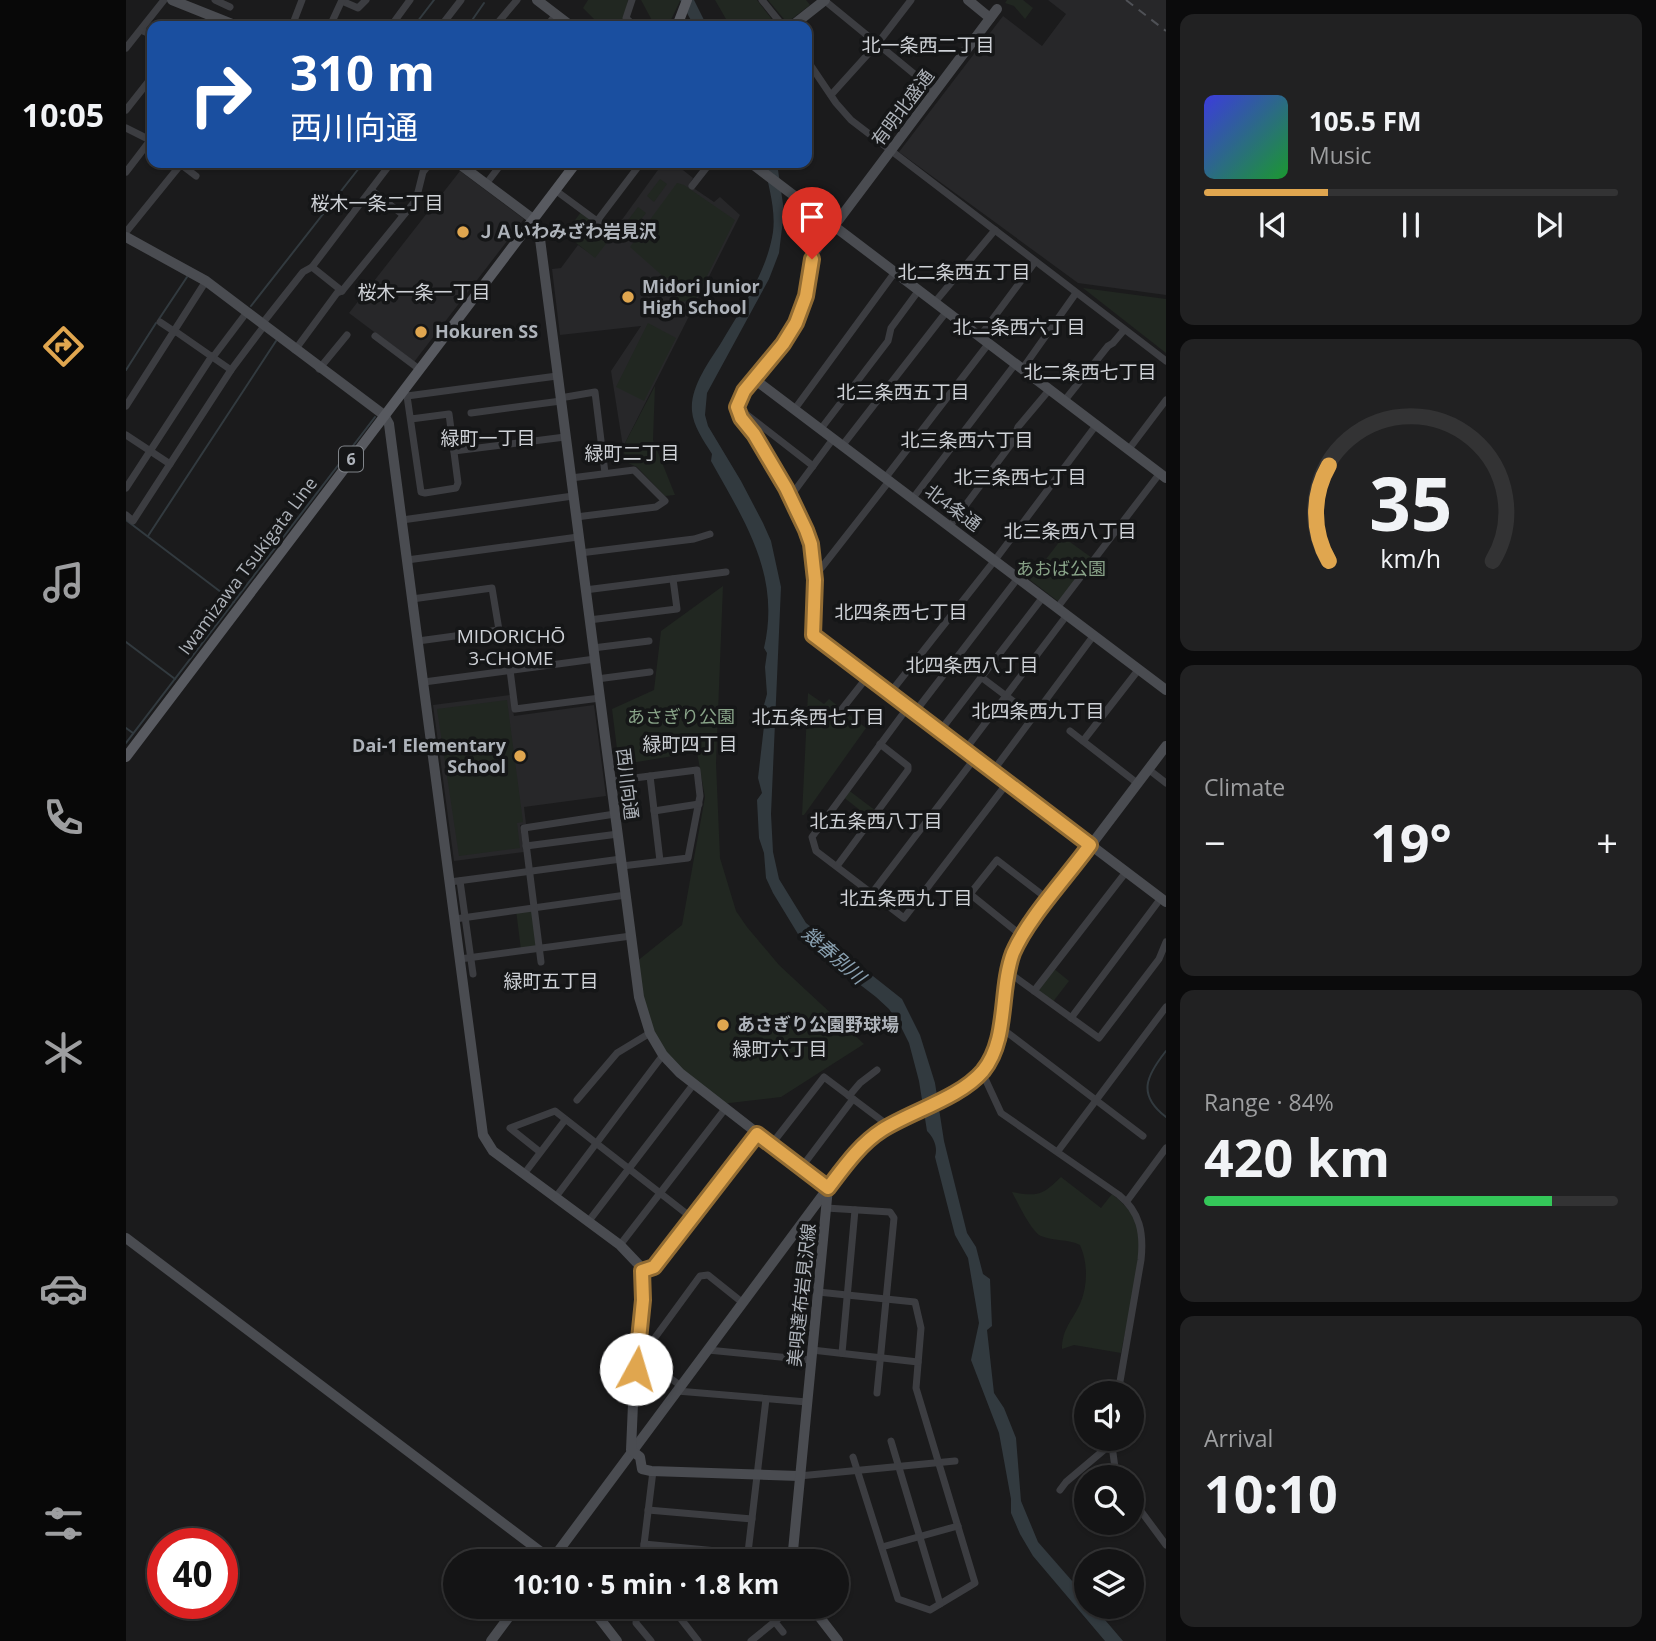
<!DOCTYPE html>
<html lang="en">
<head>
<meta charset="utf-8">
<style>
	:root { --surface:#141415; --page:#212122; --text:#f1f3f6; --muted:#9d9ea0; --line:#333334; --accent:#e0a64f }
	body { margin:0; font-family:"Open Sans","Noto Sans JP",sans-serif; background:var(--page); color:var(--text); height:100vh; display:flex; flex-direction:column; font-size:26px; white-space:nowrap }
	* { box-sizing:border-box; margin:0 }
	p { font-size:23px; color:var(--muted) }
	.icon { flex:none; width:38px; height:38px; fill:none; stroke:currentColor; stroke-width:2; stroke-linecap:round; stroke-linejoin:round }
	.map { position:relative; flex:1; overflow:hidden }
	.side { display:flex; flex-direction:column; gap:14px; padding:14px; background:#0b0b0c; width:490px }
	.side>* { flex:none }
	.hud { position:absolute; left:21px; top:21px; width:665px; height:147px; border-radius:14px; box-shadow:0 2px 5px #0004,0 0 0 2px var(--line); background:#1a4fa0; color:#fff; overflow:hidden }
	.fabs { position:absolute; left:948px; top:1381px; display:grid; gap:14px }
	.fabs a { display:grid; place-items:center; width:70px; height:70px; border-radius:50%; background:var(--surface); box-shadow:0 2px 5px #0004,0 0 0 2px var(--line); font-size:35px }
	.speed { position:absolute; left:21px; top:1528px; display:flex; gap:14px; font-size:35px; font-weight:700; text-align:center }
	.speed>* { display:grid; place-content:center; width:91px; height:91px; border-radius:50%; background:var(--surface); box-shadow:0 2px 5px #0004,0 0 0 2px var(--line); line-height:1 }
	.speed .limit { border:10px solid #d22; background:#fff; color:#111 }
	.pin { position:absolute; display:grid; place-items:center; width:60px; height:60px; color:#fff; margin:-72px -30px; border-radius:50% 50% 50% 0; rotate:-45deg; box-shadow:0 0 7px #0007 }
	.pin .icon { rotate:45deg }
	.me { position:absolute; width:77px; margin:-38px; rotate:6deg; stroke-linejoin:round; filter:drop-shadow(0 0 5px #0008) }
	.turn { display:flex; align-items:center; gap:24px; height:147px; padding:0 28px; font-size:32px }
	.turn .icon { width:91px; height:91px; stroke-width:2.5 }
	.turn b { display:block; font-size:49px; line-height:60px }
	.big { font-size:52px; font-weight:700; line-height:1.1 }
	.side .card { flex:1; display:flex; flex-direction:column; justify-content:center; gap:10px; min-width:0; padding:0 24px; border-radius:14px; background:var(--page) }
	.side .dial { align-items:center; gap:0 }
	.dial svg { height:182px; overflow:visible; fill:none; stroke:var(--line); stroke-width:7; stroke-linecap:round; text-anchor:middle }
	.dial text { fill:var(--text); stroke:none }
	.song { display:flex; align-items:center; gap:21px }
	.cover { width:84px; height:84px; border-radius:10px; background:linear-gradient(135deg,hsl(240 70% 55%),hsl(130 70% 35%)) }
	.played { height:7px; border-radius:4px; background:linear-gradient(90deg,var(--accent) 30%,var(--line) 30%) }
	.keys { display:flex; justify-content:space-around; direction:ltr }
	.heat { display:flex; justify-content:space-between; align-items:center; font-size:38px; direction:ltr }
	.charge { height:10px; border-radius:5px; background:linear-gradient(90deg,#34c759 84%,var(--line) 0) }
	.trip { position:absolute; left:317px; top:1549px; width:406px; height:70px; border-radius:35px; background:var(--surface); box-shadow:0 2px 5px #0004,0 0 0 2px var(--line); font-weight:700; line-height:70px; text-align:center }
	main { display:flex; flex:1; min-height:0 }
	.menu { display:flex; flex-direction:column; width:126px; justify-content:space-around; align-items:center; background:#080808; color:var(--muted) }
	.menu .icon { width:49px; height:49px }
	.menu .selected { color:var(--accent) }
	.menu b { font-size:32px; color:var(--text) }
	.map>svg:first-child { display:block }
</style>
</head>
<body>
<main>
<nav class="menu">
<b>10:05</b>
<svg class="icon selected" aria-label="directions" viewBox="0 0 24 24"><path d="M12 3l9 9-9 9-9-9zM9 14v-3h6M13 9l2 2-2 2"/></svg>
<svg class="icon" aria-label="music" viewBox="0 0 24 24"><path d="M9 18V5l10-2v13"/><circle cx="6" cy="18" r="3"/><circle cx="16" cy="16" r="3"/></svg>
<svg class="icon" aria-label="phone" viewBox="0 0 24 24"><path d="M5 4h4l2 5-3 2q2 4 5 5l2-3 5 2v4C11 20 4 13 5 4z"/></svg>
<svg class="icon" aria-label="climate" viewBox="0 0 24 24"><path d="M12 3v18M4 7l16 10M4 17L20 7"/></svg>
<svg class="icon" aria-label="car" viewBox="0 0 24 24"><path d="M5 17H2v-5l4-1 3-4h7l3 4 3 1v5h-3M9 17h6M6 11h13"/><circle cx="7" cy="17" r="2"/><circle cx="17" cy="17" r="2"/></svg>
<svg class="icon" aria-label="filters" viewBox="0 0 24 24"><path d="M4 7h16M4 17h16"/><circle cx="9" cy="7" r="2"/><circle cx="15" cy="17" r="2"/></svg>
</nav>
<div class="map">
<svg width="1040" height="1641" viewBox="0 0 1040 1641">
	<rect width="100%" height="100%" fill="#1b1b1c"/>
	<g fill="#272729">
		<path d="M922,0H1040V295L952,283L773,152L877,16L916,46L940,14Z"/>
		<path d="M537,163H548L567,178L563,185L588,202L594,197L614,215L497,447L485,371L515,326L434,335L426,269L435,268L452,245L469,257Z"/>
		<path d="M334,171L398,219L288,362L223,313Z"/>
		<path d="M384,695L388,716L468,705L480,796L398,807L400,824L394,825L398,852L328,861L307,705Z"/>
	</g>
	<g fill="#212721">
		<path d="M462,0H502L498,21L493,26H475L457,8Z"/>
		<path d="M515,0H554V1L542,26H529Z"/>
		<path d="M589,0H631L651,26H604Z"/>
		<path d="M642,0H680L684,5L663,21L658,19Z"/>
		<path d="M881,0H897L907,8L899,19L888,6L879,3Z"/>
		<path d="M534,179L541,184L528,202L521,196Z"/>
		<path d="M551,183L558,185L609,220L569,300L552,302L548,277L539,278L504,247Z"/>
		<path d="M512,207L520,213L507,230L499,224Z"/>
		<path d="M455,212L486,236L469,258L439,234Z"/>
		<path d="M957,288L1040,299V353Z"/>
		<path d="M522,323L550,338L518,401L490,387Z"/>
		<path d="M529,386L527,440L549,495L539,496L511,467L500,462L497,447Z"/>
		<path d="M937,537L966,558L933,602L904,580Z"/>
		<path d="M597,586L590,763L594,858L610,911L621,927L653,965L738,1044L655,1097L595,1104L541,1056L521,1023L510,962L556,925L579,797L571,752L493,765L486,709L528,690L535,631Z"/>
		<path d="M682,693L698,704L703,699L740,728L678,815H676Z"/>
		<path d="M381,700L397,822L391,823L394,848L333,856L311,709Z"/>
		<path d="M721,789L750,811L744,818L716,796Z"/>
		<path d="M407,908L412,948L395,950L390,910Z"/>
		<path d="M927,968L943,981L926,1003L910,991Z"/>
		<path d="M935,1177L975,1208L986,1194C998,1204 1011,1216 1013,1234C1017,1267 1001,1319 995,1353L948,1345L936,1349C936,1329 946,1321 954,1304C962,1285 962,1263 954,1245C942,1239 927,1241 915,1236C905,1231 892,1203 886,1192C911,1197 917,1195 935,1177Z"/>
	</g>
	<g fill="#323a3f">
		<path d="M554,0H568L581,26H568Z"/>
		<path d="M638,163H651L658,211L653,253L643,279L581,393L579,415L582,426L615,481L637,523L645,541L655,587L645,814L647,852L653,879L680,923L776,999L794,1035L809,1083L818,1141L841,1233L850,1247L857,1274L864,1279L866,1326L861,1330L868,1393L878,1408L890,1438L895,1501L912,1542L961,1598V1606L968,1607L997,1641H979L907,1556L894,1534L885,1513V1499L873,1433L845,1360L853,1323L842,1258L829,1235L809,1157C812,1147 808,1138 801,1131L793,1081L783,1043L774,1025L763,1009L750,997L675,939L647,893L640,878L638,853L633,838L631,800L636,793L632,778L638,726V705L641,694L639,667L641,653L638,648C655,575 619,522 585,461L586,454C578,441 567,426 566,411C564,387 583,362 595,343C615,309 641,272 647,232C650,209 642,185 638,163Z"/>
	</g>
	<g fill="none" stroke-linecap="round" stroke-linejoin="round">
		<g stroke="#323a3f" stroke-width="2">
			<path d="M288,26L308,0"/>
			<path d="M342,26L358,3"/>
			<path d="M125,306L237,163"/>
			<path d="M33,319L61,277"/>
			<path d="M0,370L30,323"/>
			<path d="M0,520L108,602"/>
			<path d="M22,536L150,341"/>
			<path d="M0,642L49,679"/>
			<path d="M0,728L7,733"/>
			<path d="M0,743L249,417"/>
			<path d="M1040,1051C1020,1076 1011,1095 1040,1117"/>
		</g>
		<g stroke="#3c3d41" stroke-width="7">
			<path d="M89,0L104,7"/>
			<path d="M506,0L500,18L509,26"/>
			<path d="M636,0L657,26"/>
			<path d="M698,0L809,91"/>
			<path d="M216,1L232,8L240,0"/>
			<path d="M166,26L176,0"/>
			<path d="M204,26L216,0"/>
			<path d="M265,26L284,0"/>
			<path d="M315,26L335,0"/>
			<path d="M369,26L391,0"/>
			<path d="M421,26L430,14"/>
			<path d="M15,30L26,35"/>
			<path d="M0,48L38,0"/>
			<path d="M681,60L710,103L725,120L1040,361"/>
			<path d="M705,95L752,43L785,0"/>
			<path d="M0,110L26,77"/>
			<path d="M0,128L26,141"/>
			<path d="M53,163L70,176"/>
			<path d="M0,172L26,138"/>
			<path d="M360,184L376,163"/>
			<path d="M566,186L584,163"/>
			<path d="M245,190L276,214"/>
			<path d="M429,190L471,221L515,163"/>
			<path d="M471,221L488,235"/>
			<path d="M0,232L56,163"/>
			<path d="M186,267L265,163"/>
			<path d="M809,302L869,230"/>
			<path d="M34,322L49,332"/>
			<path d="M136,324L177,272L186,267L216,291"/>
			<path d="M49,331L105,370"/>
			<path d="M249,336L293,369"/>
			<path d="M854,336L909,262"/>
			<path d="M169,350L211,293L216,291L290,200L297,172L304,163"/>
			<path d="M87,357L121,312"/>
			<path d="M897,368L950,293"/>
			<path d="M193,369L221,335"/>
			<path d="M277,390L281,396L295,492L299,493L330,488L332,483L323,414L285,419"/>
			<path d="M281,396L431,376"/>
			<path d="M434,398L469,392L479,473"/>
			<path d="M939,400L982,346L987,343L998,330"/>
			<path d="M0,406L80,281"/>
			<path d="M668,410L769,272"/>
			<path d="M345,413L435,401"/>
			<path d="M613,413L620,414L687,466"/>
			<path d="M694,430L762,341L765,328L793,290"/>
			<path d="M0,435L44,464"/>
			<path d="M716,446L821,311"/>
			<path d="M1003,449L1040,400"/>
			<path d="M328,451L439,437"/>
			<path d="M760,477L863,343"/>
			<path d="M445,478L508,470L539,501L530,507L450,517"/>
			<path d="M0,488L86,356"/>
			<path d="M664,497L707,439"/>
			<path d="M787,498L890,363"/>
			<path d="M0,515L7,521L105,370L138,326"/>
			<path d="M276,520L447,496"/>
			<path d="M824,526L886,443L892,427L924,389"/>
			<path d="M454,553L568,539L584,534"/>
			<path d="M281,560L452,537"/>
			<path d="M689,576L764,480"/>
			<path d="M459,590L600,572"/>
			<path d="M286,599L366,588L373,630L292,641"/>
			<path d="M931,608L1034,473"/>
			<path d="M463,620L551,609L547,579"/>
			<path d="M687,635L689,580L685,544L680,530L660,488L628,434L615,418L612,407L618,391L657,344L670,323L679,296L686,259L708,226"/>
			<path d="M467,648L523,641"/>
			<path d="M384,670L389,709L474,698"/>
			<path d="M855,677L908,717"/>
			<path d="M471,679L524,672"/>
			<path d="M298,682L469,659"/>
			<path d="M764,693L869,560L971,424"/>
			<path d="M782,707L686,837L690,851L778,918L882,782"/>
			<path d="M716,709L742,676"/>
			<path d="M789,712L892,578"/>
			<path d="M814,731L917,597"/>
			<path d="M944,731L1011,783"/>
			<path d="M957,741L1013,669"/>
			<path d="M839,750L941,615"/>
			<path d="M1022,769L1040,783"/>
			<path d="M867,771L968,635"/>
			<path d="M524,776L534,861"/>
			<path d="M485,781L571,770L574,796L562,858L496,866"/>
			<path d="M528,811L573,804"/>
			<path d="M400,846L492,834"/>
			<path d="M711,866L782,770V766L754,744"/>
			<path d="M334,881L347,974"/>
			<path d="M324,882L495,859"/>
			<path d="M746,893L849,758"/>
			<path d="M329,919L500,895"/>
			<path d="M896,936L844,894L871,860L923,900"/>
			<path d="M334,959L505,936"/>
			<path d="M415,962L398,828L489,814"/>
			<path d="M882,972L973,1038L1033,959L1040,942"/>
			<path d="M908,991L1000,872"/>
			<path d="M945,1018L1035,898"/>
			<path d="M874,1027L1017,1136"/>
			<path d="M856,1072L875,1113L993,1195C1014,1212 1018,1233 1015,1260L992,1393"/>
			<path d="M723,1096L734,1083L751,1070"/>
			<path d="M451,1100L491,1053L524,1033"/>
			<path d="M645,1145L698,1077L763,1126"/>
			<path d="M932,1151L1040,1007"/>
			<path d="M414,1152L384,1128L429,1111L566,1218"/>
			<path d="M675,1168L727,1099"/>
			<path d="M398,1174L439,1120"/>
			<path d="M429,1198L537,1055"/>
			<path d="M1001,1201L1040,1148"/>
			<path d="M700,1208L764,1212L768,1218L751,1393"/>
			<path d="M462,1222L567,1085"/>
			<path d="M494,1245L599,1109"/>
			<path d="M516,1271L528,1267L631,1134"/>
			<path d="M692,1292L789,1302L795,1328L790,1388L849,1583L804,1610L772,1599L727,1457"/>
			<path d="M582,1350L685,1360"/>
			<path d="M686,1350L792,1362"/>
			<path d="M716,1353L729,1210"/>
			<path d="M555,1386L522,1362L525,1343L574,1276L582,1275L617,1303"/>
			<path d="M551,1391L681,1402"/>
			<path d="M985,1438L989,1468L993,1477"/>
			<path d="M765,1441L814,1604"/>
			<path d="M673,1476L829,1461"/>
			<path d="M934,1490L940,1482L985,1444"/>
			<path d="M1006,1499L1040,1545"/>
			<path d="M522,1510L626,1519"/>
			<path d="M518,1544L622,1554"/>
			<path d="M756,1547L832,1526"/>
			<path d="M516,1561L527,1471"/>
			<path d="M621,1561L640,1399"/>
			<path d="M511,1606L510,1623L525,1641"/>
			<path d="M549,1606L548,1610L572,1641"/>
			<path d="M636,1606L657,1632"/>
			<path d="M625,1641L668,1606"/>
		</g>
		<g stroke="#4a4c51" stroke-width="10">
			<path d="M46,0L111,26"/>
			<path d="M411,0L445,26"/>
			<path d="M842,0L864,18"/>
			<path d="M666,26L699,0"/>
			<path d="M332,163L407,219L414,239L513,997L524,1033L537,1055L554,1073L702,1188L425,1561"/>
			<path d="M625,163L1040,478"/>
			<path d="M708,226L871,9"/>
			<path d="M0,237L80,281L258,415L263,424L271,485L357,1135L367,1151L494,1245L513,1265L518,1281L517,1300L507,1404L505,1450L514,1457L516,1469L525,1471L673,1476"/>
			<path d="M628,379L1040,690"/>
			<path d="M687,635L1040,902"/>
			<path d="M0,1238L427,1561"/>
			<path d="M666,1561L702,1188L736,1147L751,1134L838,1087L858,1069L871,1045L883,966L894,939L1040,746"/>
			<path d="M464,1606L491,1641"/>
			<path d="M685,1606L712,1641"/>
			<path d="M365,1641L391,1606"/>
		</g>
		<g stroke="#585a60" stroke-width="10">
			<path d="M551,26L561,0"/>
			<path d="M0,757L450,163"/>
		</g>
		<path stroke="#4f5156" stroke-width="2" stroke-dasharray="9 7" stroke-linecap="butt" d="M1000,0L1040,31"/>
	</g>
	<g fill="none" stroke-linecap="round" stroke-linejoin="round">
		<g stroke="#926c33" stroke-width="18">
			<path id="route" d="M510,1369L517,1300L516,1271L528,1267L631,1134L702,1188C718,1167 734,1144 756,1130C786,1111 834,1098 857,1071C883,1039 873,990 887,953C902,918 941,877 964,845L687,635L689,580L685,544L680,530L660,488L628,434L615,418L611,407L618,391L657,344L670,323L680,296L686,259"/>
		</g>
		<use href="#route" stroke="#e0a64f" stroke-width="12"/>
	</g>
	<g fill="#e0a64f" stroke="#151617" stroke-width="2.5">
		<circle cx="337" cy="232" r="7"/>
		<circle cx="502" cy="297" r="7"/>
		<circle cx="295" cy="332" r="7"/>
		<circle cx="394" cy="756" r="7"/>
		<circle cx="597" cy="1025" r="7"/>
	</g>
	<g text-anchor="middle" stroke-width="7" stroke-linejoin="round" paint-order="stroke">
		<rect fill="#151617" stroke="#808489" stroke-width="2" x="213" y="446.5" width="24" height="25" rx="5"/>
		<g font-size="16" font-weight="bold" fill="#aeb3ba">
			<text x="225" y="465">6</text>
		</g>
		<g font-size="18" fill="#aeb3ba" stroke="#151617">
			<text transform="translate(777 108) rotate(-53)" y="6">有明北盛通</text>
			<text transform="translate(827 508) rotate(37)" y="6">北4条通</text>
			<text transform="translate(122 566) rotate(-53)" y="6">Iwamizawa Tsukigata Line</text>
			<text transform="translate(501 784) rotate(83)" y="6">西川向通</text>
			<text transform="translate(676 1295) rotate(-84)" y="6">美唄達布岩見沢線</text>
		</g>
		<g font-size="18" font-weight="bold" fill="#aeb3ba" stroke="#151617" text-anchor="start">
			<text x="351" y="238">ＪＡいわみざわ岩見沢</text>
			<text x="516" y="293">Midori Junior<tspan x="516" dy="21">High School</tspan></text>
			<text x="309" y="338">Hokuren SS</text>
			<text x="380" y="752" text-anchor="end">Dai-1 Elementary<tspan x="380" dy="21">School</tspan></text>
			<text x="611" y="1031">あさぎり公園野球場</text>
		</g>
		<g font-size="18" fill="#88a388" stroke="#151617">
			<text x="935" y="575">あおば公園</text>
			<text x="555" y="723">あさぎり公園</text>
		</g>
		<g font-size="19" fill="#cfd2d7" stroke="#151617">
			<text x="802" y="52">北一条西二丁目</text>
			<text x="251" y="210">桜木一条二丁目</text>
			<text x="838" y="279">北二条西五丁目</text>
			<text x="298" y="299">桜木一条一丁目</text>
			<text x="893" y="334">北二条西六丁目</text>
			<text x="964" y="379">北二条西七丁目</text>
			<text x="777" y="399">北三条西五丁目</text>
			<text x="362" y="445">緑町一丁目</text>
			<text x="841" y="447">北三条西六丁目</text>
			<text x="506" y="460">緑町二丁目</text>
			<text x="894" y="484">北三条西七丁目</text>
			<text x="944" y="538">北三条西八丁目</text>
			<text x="775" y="619">北四条西七丁目</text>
			<text x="385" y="643">MIDORICHŌ<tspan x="385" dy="22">3-CHOME</tspan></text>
			<text x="846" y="672">北四条西八丁目</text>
			<text x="912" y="718">北四条西九丁目</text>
			<text x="692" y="724">北五条西七丁目</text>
			<text x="564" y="751">緑町四丁目</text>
			<text x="750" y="828">北五条西八丁目</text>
			<text x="780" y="905">北五条西九丁目</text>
			<text x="425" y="988">緑町五丁目</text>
			<text x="654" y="1056">緑町六丁目</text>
		</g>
		<g font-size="19" font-style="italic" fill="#8aa1b1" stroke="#151617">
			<text transform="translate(708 955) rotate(41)" y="7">幾春別川</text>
		</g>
	</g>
</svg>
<div class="fabs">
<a><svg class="icon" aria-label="sound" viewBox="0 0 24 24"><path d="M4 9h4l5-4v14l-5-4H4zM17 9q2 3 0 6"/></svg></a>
<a><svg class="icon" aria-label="search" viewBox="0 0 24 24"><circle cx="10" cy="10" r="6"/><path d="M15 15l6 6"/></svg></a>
<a><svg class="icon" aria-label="layers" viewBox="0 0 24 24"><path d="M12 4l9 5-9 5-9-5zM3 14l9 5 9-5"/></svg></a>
</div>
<div class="speed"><div class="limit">40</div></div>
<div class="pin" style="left:686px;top:259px;background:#d93025"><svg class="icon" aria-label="arrive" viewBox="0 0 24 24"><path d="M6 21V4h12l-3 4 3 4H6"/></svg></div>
<svg class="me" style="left:510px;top:1369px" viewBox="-20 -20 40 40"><circle r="19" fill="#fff"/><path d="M0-13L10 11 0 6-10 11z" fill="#e0a64f"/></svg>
<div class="trip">10:10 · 5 min · 1.8 km</div>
<div class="hud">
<div class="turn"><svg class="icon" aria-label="right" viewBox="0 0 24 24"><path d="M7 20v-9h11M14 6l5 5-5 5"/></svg><div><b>310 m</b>西川向通</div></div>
</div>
</div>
<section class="side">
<div class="card">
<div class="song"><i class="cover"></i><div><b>105.5 FM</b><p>Music</p></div></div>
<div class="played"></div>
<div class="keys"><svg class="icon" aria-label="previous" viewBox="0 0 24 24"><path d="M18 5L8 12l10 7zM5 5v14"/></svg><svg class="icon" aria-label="pause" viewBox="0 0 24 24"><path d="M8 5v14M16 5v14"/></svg><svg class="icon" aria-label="next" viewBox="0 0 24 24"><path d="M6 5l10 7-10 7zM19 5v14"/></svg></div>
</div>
<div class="card dial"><svg viewBox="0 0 100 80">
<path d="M14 69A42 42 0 1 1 86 69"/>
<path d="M14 69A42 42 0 0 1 14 27" stroke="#e0a64f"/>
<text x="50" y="56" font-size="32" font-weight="700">35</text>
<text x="50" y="72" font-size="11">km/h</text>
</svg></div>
<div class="card"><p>Climate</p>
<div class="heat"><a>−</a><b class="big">19°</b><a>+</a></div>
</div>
<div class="card"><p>Range · 84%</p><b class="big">420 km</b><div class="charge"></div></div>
<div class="card"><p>Arrival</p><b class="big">10:10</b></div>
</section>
</main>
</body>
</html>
